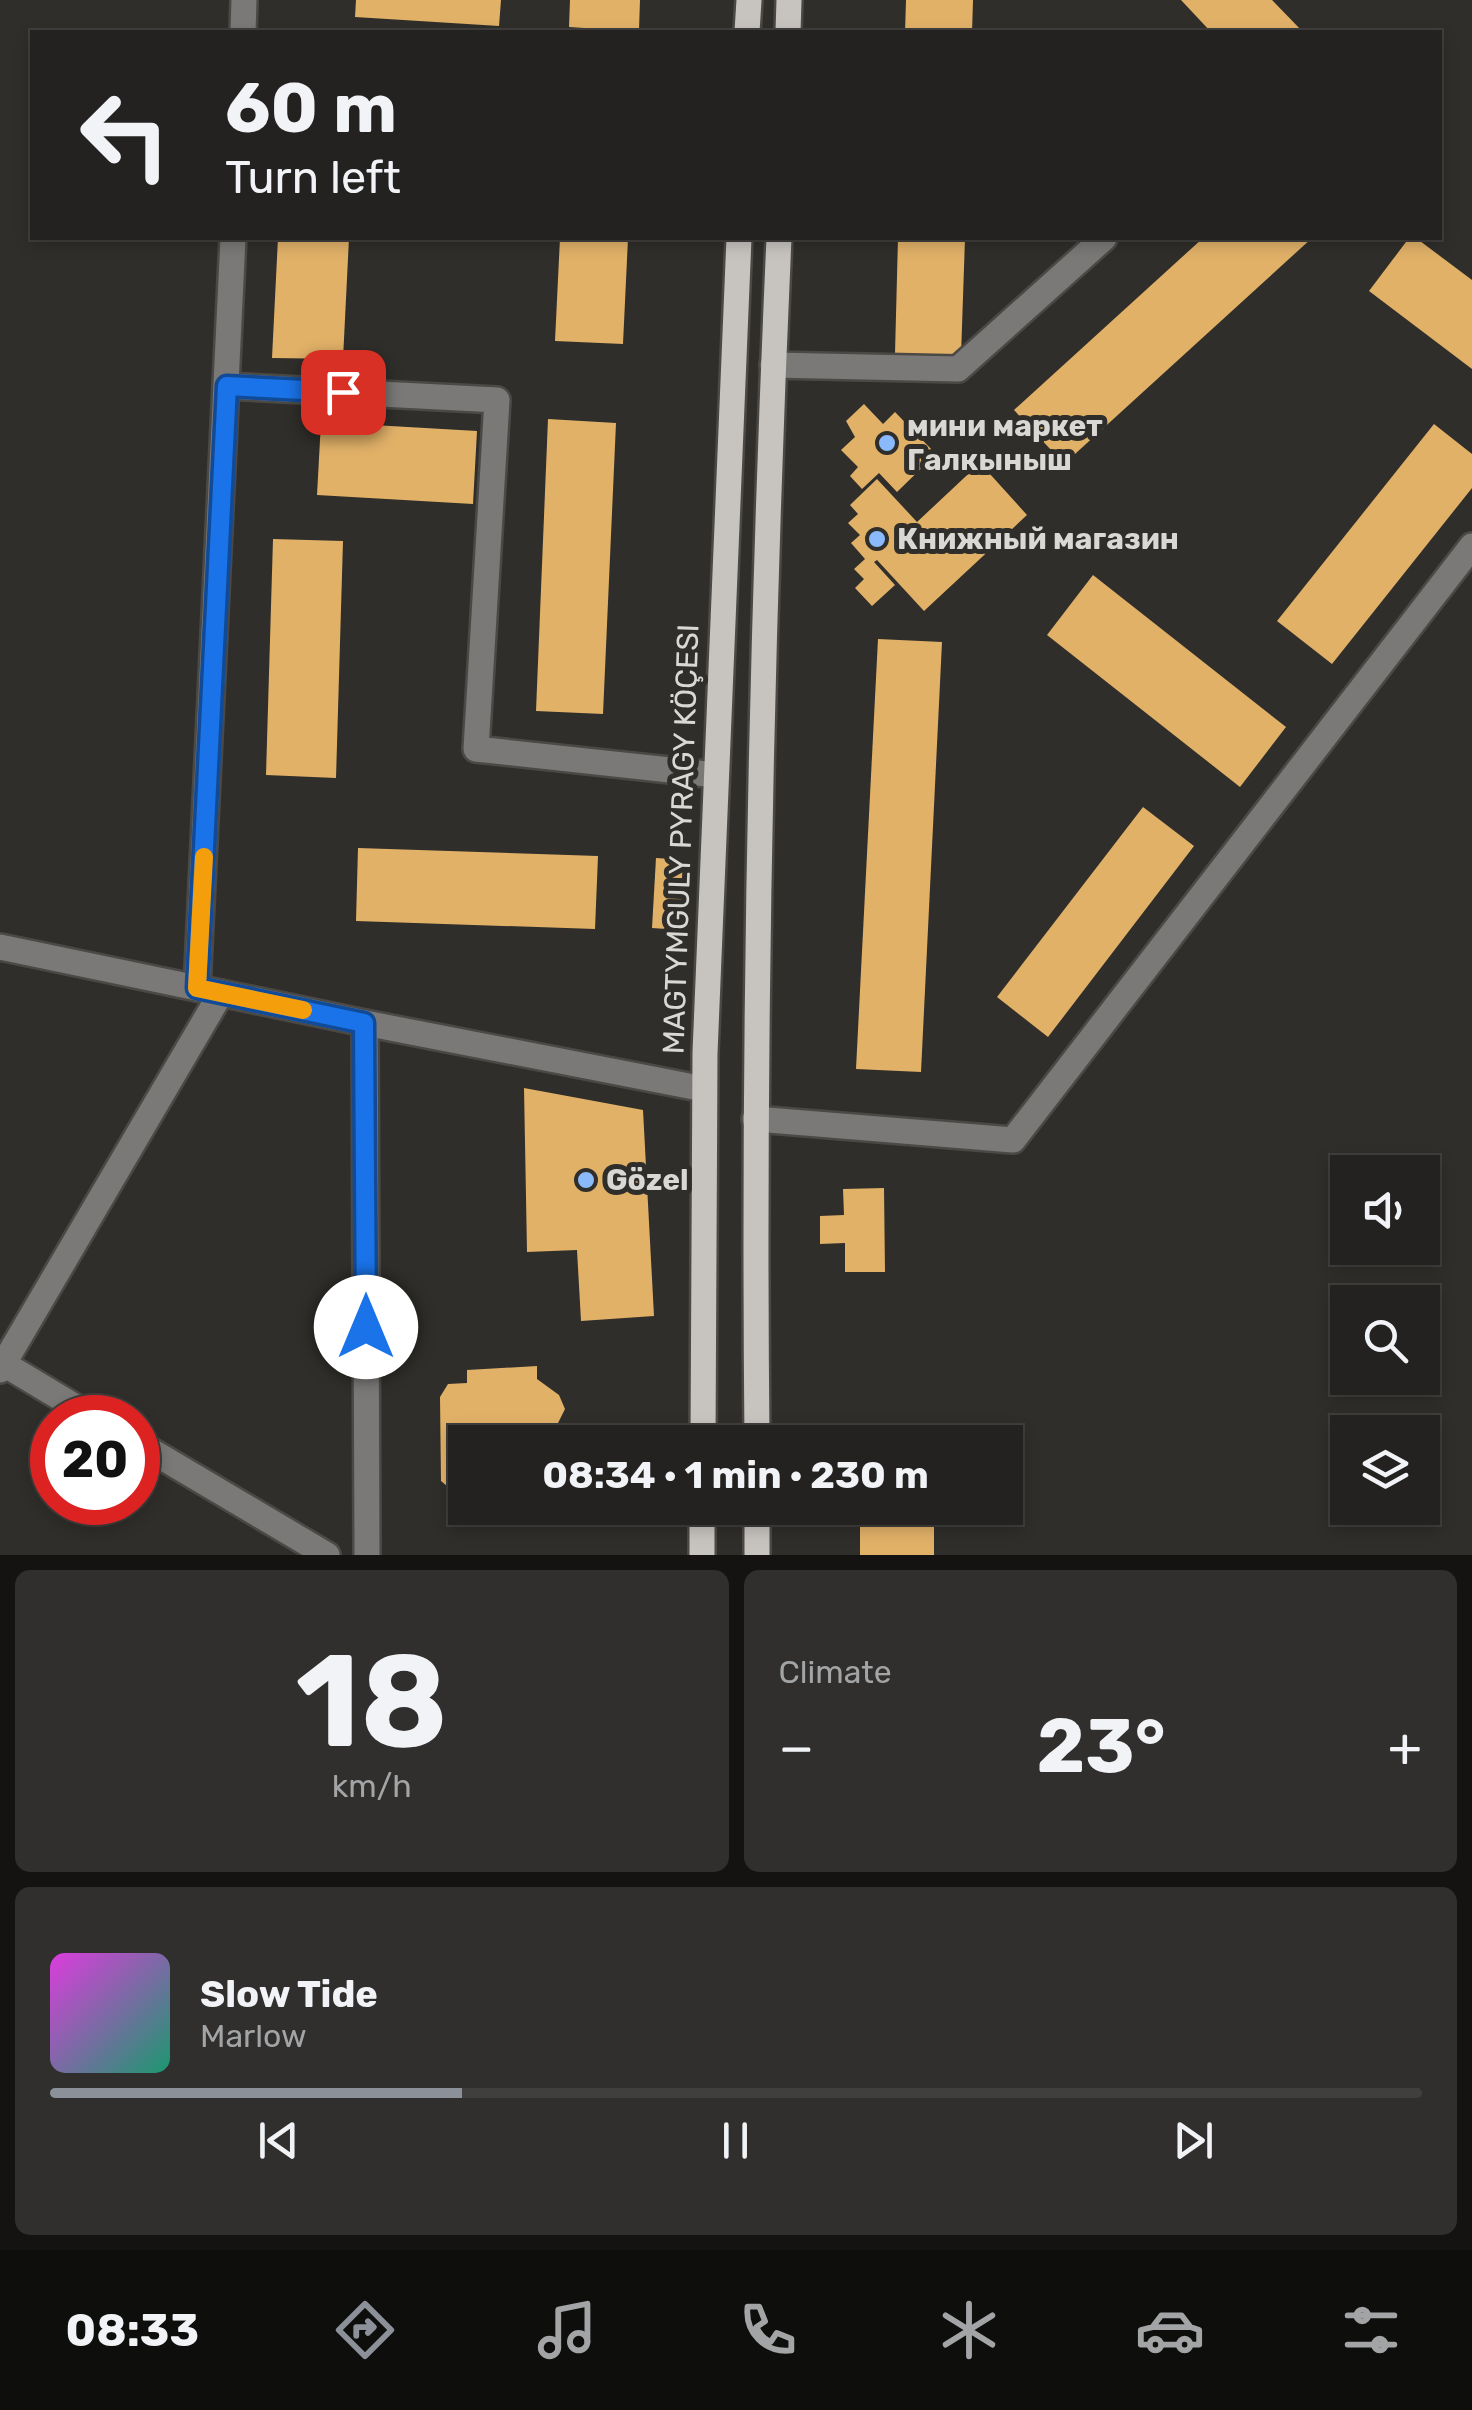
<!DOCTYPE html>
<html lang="en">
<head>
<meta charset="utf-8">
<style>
	:root { --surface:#242220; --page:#302f2d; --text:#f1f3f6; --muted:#a3a4a5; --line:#413f3e; --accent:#8c9099 }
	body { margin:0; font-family:Rubik,sans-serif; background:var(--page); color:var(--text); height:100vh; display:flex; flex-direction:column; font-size:38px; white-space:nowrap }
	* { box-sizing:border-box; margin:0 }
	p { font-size:32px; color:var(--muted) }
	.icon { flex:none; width:55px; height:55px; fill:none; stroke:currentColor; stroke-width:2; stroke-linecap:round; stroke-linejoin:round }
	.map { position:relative; height:1555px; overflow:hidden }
	.sheet { display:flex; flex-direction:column; gap:15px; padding:15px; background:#141312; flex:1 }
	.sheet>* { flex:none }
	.hud { position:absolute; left:30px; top:30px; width:1412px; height:210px; border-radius:0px; box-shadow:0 5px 15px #0003,0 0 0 2px var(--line); background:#242220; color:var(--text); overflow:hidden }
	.fabs { position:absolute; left:1330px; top:1155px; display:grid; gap:20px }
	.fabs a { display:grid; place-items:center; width:110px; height:110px; border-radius:0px; background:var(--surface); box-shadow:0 5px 15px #0003,0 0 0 2px var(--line); font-size:50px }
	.speed { position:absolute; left:30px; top:1395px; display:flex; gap:20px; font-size:50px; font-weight:700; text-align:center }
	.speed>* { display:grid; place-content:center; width:130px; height:130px; border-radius:50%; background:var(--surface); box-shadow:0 5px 15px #0003,0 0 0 2px var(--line); line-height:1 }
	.speed .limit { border:15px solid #d22; background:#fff; color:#111 }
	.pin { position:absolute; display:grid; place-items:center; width:85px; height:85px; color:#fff; margin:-42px; border-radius:20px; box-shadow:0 5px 15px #0006 }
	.me { position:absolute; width:110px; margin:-55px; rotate:0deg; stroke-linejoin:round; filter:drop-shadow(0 0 8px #0008) }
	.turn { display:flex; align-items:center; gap:35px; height:210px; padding:0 30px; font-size:45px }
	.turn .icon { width:130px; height:130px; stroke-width:2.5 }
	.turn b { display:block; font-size:70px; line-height:85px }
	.big { font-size:75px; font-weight:700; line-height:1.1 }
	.sheet .card { flex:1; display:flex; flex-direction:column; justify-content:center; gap:15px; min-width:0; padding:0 35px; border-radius:15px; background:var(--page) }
	.sheet .dial { align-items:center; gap:0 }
	.dial b { font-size:130px; line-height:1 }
	.song { display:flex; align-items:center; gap:30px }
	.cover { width:120px; height:120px; border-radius:15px; background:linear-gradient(135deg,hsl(300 70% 55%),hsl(160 70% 35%)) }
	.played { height:10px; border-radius:5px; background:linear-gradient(90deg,var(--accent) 30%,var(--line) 30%) }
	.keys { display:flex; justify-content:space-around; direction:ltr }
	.heat { display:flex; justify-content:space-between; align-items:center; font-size:55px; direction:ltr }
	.sheet .tiles { flex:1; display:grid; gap:15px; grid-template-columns:1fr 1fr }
	.card:last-child { grid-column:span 2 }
	.trip { position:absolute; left:448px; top:1425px; width:575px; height:100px; border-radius:0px; background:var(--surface); box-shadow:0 5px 15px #0003,0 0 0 2px var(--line); font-weight:700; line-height:100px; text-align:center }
	.tab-bar { display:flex; height:160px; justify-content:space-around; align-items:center; background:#0e0e0d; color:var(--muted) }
	.tab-bar .icon { width:70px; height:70px }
	.tab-bar .current { color:var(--accent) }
	.tab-bar b { font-size:45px; color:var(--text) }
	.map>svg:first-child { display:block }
</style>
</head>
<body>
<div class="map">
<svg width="1472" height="1555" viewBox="0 0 1472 1555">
	<rect width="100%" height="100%" fill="#302e2a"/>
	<g fill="#e1b168">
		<path d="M356,0H501L499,26L355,17Z"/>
		<path d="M570,0H640L639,30L583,32L584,28L569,27Z"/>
		<path d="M906,0H973L972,32H905Z"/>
		<path d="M1181,0H1272L1303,32H1211Z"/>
		<path d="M278,238H349L343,359L272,358Z"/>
		<path d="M560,238H628L623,344L555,341Z"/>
		<path d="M898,238H965L961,356L895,354Z"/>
		<path d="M1203,238H1312L1064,464L1014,410Z"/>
		<path d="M1409,238H1416L1472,280V369L1369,291Z"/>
		<path d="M864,404L883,424L895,412L936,454L897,492L879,473L862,489L850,476L858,467L841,450L855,437L846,421Z"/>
		<path d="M548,419L616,423L603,714L536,711Z"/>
		<path d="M321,422L477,431L473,504L317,495Z"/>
		<path d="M1434,424L1472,454V488L1332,664L1277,621Z"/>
		<path d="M980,463L1027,515L924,611L877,560L874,562L895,585L872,606L855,588L864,579L854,569L865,559L851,543L860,535L848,523L858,514L850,505L877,479L917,522Z"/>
		<path d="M273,539L343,541L336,778L266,775Z"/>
		<path d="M1093,575L1286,727L1240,787L1047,635Z"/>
		<path d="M878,639L942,642L921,1072L856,1069Z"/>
		<path d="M1143,807L1194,846L1048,1037L997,997Z"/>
		<path d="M358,848L598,856L595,929L356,921Z"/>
		<path d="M656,858L685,860L681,930L652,928Z"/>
		<path d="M524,1088L643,1110L654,1316L581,1321L577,1250L527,1252Z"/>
		<path d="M884,1188L885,1272H845V1243L820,1244V1216L844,1215L843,1189Z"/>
		<path d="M537,1366V1379L559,1395L565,1409L558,1423L548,1433V1442H465V1508H544L541,1511L460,1516L459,1500L450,1498L447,1486L441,1481L440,1397L448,1384L467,1383V1370Z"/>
		<rect x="860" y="1508" width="74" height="47"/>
	</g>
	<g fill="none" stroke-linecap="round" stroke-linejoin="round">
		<g stroke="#4b4945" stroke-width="30">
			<g id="minor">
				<path d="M243,32L244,0"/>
				<path d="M773,365L958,369L1104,238"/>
				<path d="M227,386L497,400L476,749L716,775"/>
				<path d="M0,947L365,1023L704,1089"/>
				<path d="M197,988L233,238"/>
				<path d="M365,1023L367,1555"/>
				<path d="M755,1119L1013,1140L1472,546"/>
				<path d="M4,1364L94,1418"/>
				<path d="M0,1370L221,993"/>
				<path d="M138,1443L327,1555"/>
			</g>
		</g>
		<g stroke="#4b4945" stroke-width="30">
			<g id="major">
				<path d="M747,32L749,0"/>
				<path d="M788,32L789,0"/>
				<path d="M703,1442L705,1053L739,238"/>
				<path d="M757,1442C753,1041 761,639 779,238"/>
				<path d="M757,1508V1555"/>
				<path d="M702,1555V1508"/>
			</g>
		</g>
		<use href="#minor" stroke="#7a7977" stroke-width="25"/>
		<use href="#major" stroke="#c7c4c0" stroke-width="25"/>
	</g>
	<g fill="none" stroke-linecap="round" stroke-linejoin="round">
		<g stroke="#114b97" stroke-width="25">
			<path id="route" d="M343,392L227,386L197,988L364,1023L366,1327"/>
		</g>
		<use href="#route" stroke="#1a73e8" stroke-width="18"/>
		<path stroke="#f59e0b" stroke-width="18" d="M204,857L197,988L303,1010"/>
	</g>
	<g fill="#8abafc" stroke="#302e2a" stroke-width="4">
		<circle cx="887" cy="443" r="10"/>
		<circle cx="877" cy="539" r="10"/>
		<circle cx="586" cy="1180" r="10"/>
	</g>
	<g text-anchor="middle" stroke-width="10" stroke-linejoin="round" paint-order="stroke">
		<g font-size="30" font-weight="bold" fill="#d9d8d5" stroke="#302e2a" text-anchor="start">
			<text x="907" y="436">мини маркет<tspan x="907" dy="34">Галкыныш</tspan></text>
			<text x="897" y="549">Книжный магазин</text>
			<text x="606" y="1190">Gözel</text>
		</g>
		<g font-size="30" fill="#d9d8d5" stroke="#302e2a">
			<text transform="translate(681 839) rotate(-88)" y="10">MAGTYMGULY PYRAGY KÖÇESI</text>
		</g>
	</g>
</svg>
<div class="fabs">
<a><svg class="icon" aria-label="sound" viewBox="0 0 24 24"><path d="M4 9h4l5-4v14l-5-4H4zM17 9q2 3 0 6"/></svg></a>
<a><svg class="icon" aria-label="search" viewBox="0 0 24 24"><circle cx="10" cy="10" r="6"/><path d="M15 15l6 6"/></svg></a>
<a><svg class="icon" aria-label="layers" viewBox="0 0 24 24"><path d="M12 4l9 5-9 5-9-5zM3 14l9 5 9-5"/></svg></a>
</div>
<div class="speed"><div class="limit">20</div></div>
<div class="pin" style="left:343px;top:392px;background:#d93025"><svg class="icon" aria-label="arrive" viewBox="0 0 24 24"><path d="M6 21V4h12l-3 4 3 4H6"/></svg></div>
<svg class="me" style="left:366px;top:1327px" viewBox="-20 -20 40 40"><circle r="19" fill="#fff"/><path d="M0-13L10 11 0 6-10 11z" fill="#1a73e8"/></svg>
<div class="trip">08:34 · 1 min · 230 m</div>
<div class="hud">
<div class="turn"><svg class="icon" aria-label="left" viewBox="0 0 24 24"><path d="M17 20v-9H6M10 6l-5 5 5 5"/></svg><div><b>60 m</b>Turn left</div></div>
</div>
</div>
<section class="sheet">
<div class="tiles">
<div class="card dial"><b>18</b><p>km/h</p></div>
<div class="card"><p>Climate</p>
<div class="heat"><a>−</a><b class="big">23°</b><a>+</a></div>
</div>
<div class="card">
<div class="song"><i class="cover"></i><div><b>Slow Tide</b><p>Marlow</p></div></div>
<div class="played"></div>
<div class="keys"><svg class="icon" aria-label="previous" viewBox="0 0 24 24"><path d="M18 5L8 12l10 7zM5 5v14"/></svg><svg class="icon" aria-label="pause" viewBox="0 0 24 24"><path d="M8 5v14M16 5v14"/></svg><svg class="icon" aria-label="next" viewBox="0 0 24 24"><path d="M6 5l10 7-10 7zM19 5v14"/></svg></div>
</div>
</div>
</section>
<nav class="tab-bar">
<b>08:33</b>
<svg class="icon current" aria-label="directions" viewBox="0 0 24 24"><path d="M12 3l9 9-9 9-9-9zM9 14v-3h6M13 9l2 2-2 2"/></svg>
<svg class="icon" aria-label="music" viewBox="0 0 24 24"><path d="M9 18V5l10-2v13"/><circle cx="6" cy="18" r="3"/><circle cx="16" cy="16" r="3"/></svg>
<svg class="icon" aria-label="phone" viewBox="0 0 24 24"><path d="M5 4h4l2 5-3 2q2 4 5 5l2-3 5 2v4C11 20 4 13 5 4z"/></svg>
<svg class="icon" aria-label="climate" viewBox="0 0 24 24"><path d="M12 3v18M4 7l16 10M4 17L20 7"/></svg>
<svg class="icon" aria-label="car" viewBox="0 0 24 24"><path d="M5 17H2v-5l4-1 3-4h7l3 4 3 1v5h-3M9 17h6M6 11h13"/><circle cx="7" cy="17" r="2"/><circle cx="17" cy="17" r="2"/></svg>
<svg class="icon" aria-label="filters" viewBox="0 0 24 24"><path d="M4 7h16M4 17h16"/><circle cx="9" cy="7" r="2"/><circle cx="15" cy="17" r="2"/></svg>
</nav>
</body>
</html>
